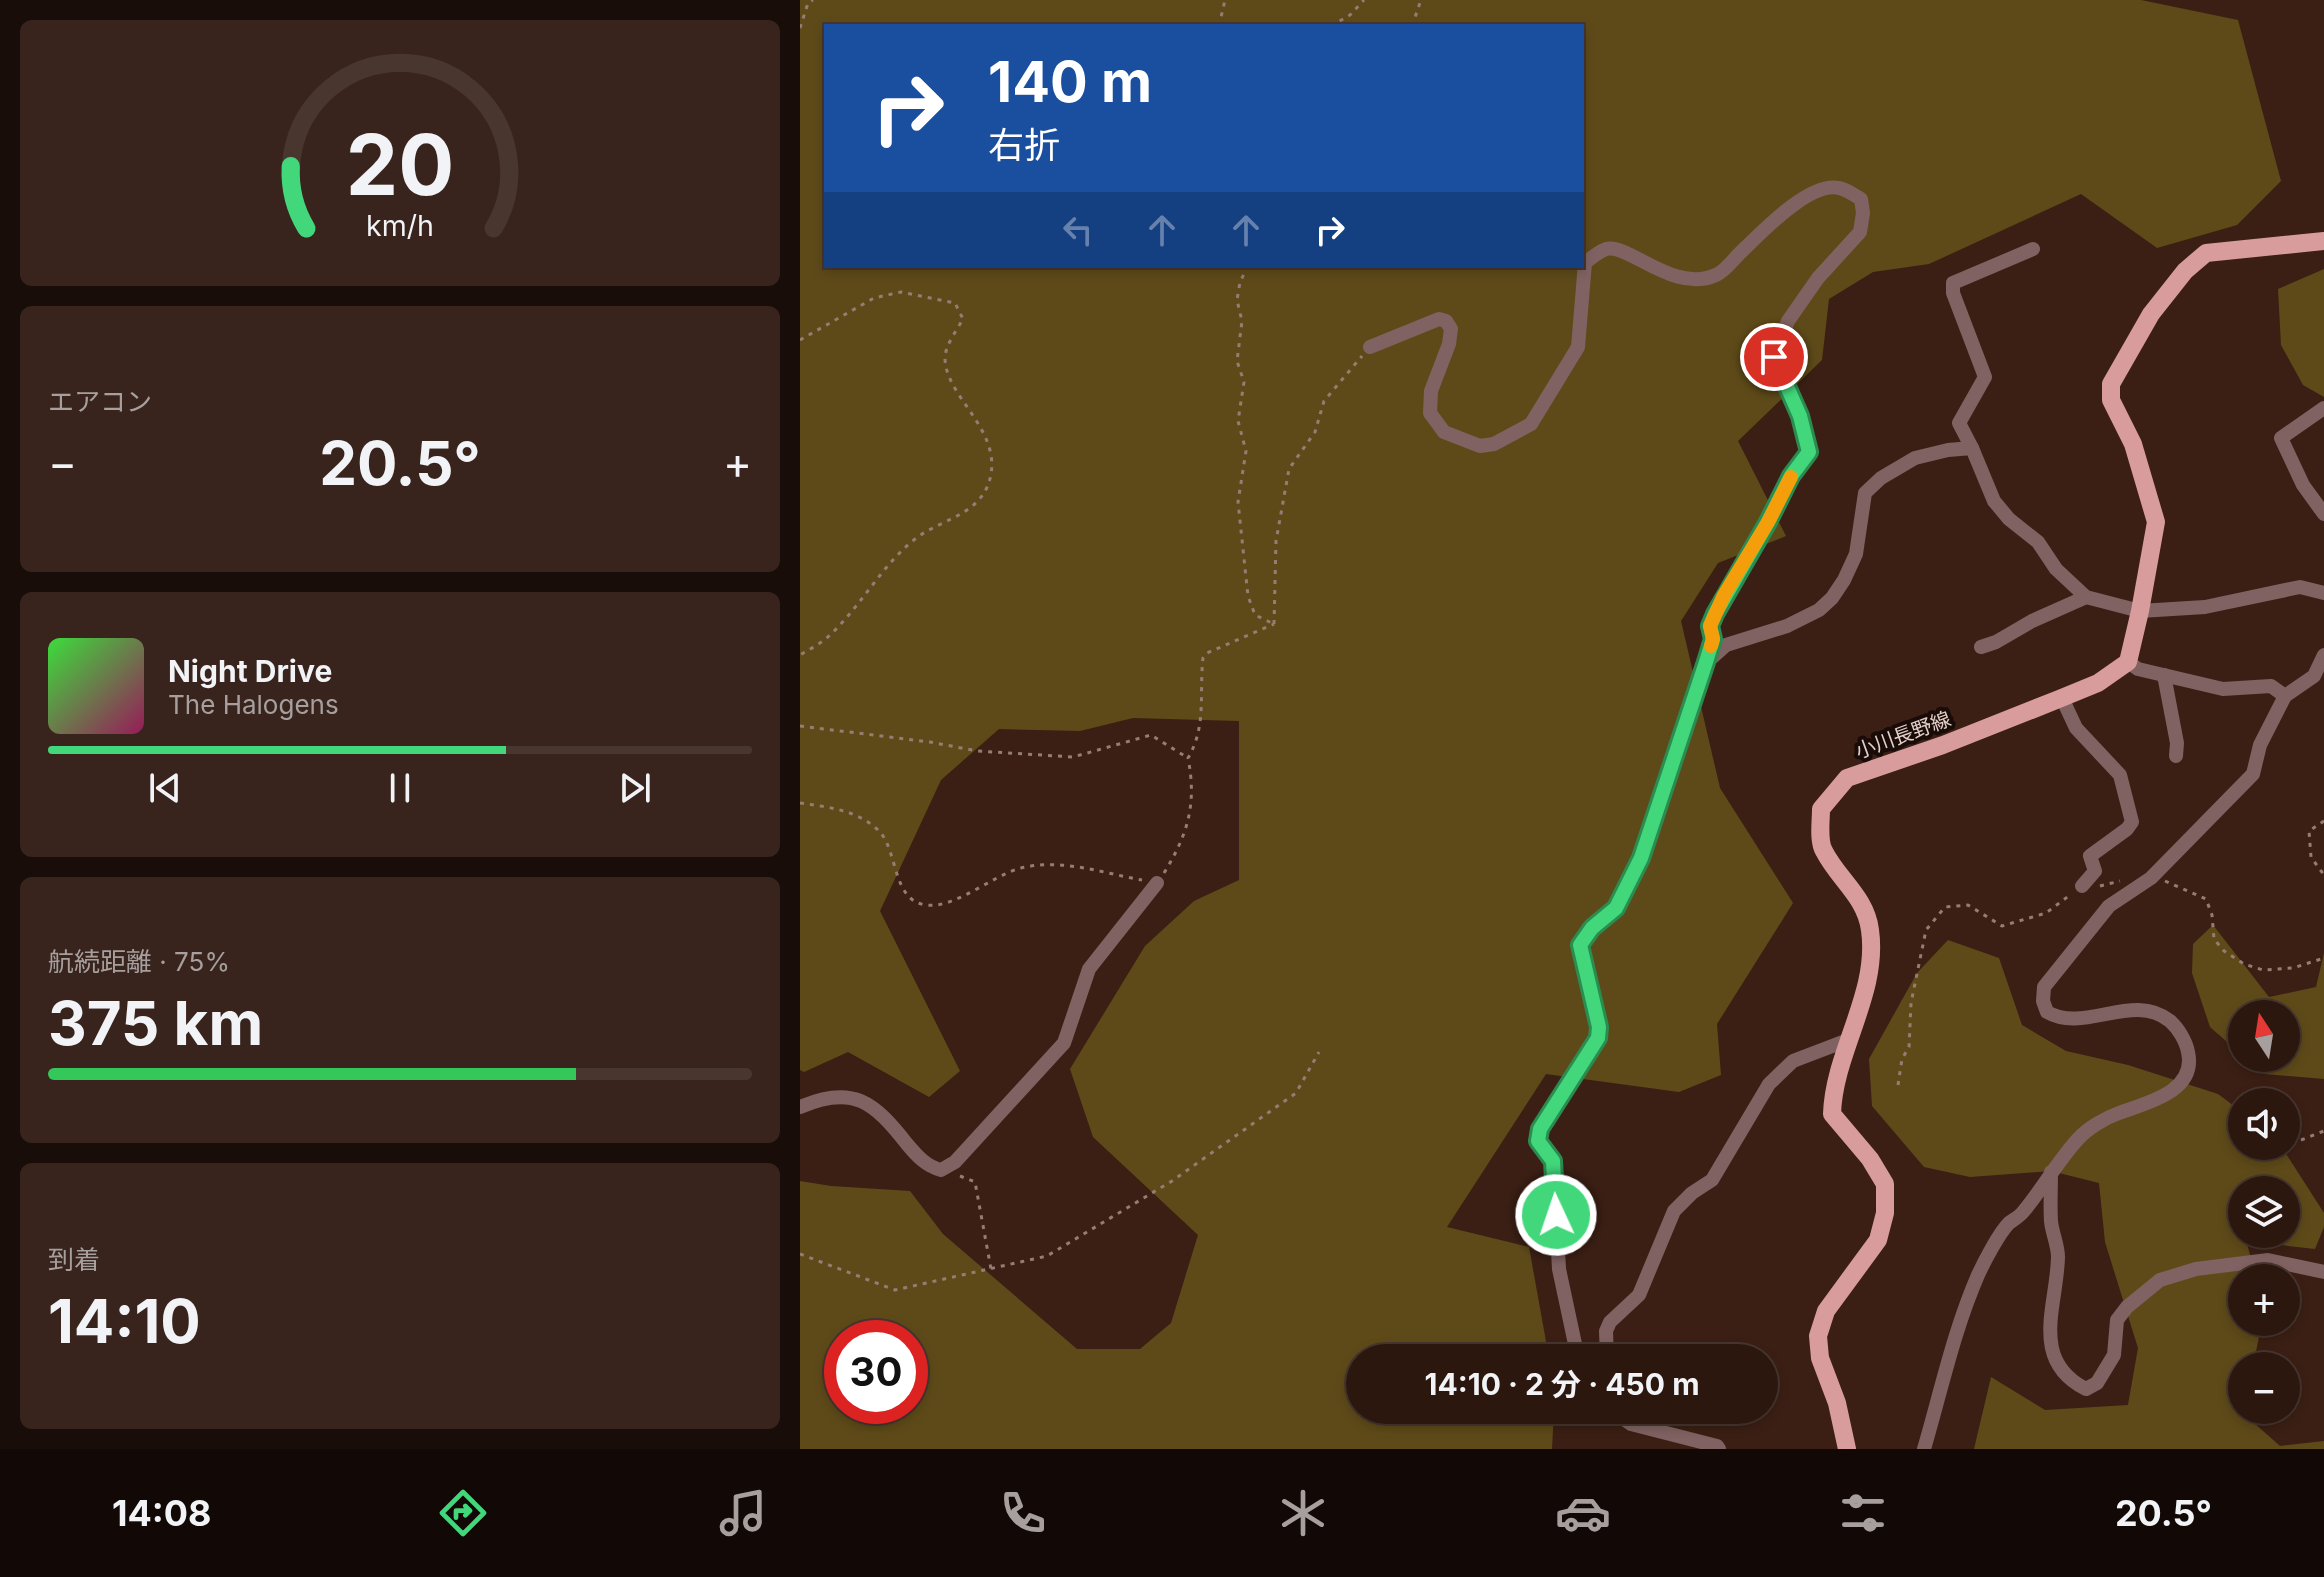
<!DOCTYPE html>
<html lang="ja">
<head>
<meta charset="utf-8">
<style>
	:root { --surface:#2c170f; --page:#38241d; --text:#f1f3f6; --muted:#a69f9e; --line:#48362f; --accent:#42d77b }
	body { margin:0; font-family:Inter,"Noto Sans JP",sans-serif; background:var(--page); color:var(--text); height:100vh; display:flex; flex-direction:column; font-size:30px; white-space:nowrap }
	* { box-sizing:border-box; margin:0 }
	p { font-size:26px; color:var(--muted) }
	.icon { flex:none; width:44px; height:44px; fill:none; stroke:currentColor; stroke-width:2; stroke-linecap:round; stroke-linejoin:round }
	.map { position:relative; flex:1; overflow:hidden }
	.side { display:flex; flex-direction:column; gap:20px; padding:20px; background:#180d08; width:800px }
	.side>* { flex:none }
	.hud { position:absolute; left:24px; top:24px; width:760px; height:244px; border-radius:0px; box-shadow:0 4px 12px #0003,0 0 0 2px var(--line); background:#1a4fa0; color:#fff; overflow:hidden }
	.needle { width:52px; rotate:348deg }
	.fabs { position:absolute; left:1428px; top:1000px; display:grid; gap:16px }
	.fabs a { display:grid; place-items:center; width:72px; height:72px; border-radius:50%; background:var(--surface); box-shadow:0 4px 12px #0003,0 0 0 2px var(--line); font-size:40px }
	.speed { position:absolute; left:24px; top:1320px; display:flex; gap:16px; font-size:40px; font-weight:700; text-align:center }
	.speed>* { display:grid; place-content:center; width:104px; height:104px; border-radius:50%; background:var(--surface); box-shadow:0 4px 12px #0003,0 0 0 2px var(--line); line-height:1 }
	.speed .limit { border:12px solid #d22; background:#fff; color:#111 }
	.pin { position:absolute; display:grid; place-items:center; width:68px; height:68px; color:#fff; margin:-34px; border:4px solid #fff; border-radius:50%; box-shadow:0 2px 8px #0007 }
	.me { position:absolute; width:88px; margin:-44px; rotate:357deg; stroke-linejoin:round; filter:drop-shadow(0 0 6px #0008) }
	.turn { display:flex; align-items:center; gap:28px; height:168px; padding:0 32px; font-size:36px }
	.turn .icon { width:104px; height:104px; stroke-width:2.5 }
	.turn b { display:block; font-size:56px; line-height:68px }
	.lanes { display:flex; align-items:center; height:76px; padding:0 32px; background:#0003; justify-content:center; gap:40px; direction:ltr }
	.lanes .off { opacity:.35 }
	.big { font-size:60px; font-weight:700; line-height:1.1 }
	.side .tile { flex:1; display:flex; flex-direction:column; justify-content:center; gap:12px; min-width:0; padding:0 28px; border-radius:12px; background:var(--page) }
	.side .dial { align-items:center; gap:0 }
	.dial svg { height:208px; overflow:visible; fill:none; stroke:var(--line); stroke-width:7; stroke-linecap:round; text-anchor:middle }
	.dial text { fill:var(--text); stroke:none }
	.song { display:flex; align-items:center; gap:24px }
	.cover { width:96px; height:96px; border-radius:12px; background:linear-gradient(135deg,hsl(120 70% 55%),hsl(330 70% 35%)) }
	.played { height:8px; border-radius:4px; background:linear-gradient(90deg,var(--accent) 65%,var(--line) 65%) }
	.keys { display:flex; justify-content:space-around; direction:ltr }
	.heat { display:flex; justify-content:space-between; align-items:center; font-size:44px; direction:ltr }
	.charge { height:12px; border-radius:6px; background:linear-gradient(90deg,#34c759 75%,var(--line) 0) }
	.trip { position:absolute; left:546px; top:1344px; width:432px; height:80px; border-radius:40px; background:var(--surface); box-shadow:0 4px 12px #0003,0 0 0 2px var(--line); font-weight:700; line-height:80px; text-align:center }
	.tab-bar { display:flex; height:128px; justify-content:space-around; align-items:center; background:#120906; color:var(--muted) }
	.tab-bar .icon { width:56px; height:56px }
	.tab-bar .current { color:var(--accent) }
	.tab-bar b { font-size:36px; color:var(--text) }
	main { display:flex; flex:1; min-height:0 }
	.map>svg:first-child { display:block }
</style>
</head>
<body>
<main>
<section class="side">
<div class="tile dial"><svg viewBox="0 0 100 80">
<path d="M14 69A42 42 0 1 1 86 69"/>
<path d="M14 69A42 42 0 0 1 8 45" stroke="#42d77b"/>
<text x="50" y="56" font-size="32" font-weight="700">20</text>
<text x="50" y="72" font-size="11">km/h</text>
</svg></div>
<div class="tile"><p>エアコン</p>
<div class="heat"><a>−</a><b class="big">20.5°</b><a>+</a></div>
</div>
<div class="tile">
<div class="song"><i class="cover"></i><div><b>Night Drive</b><p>The Halogens</p></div></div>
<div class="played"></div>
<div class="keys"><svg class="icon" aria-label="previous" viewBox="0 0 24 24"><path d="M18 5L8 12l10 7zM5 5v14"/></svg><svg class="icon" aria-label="pause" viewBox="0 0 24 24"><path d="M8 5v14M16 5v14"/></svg><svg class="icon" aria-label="next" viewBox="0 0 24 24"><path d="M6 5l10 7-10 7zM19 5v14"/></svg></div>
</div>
<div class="tile"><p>航続距離 · 75%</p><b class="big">375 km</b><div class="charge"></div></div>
<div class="tile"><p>到着</p><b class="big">14:10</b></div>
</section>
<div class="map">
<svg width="1524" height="1449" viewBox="0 0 1524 1449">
	<rect width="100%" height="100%" fill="#3b1f14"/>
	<g fill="#5e4a19" fill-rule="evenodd">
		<path d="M0,0H1341L1438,20L1481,181L1437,225L1357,248L1281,194L1129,264L1073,272L1029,299L1022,360L938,441L986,536L918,563L881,621L920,788L993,903L917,1024L921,1075L879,1092L746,1074L647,1227L729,1247L749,1358H560V1410H754L752,1449H0V1181L31,1186L110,1191L143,1234L277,1349H340L371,1323L398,1235L293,1137L270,1069L345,946L394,901L439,880V721L333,718L280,731L199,729L141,780L80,911L160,1071L129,1097L48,1052L4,1072L0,1070ZM26,26H782V266H26ZM42,1338H110V1406H42Z"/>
		<path d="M1524,269V397L1503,385L1481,345L1478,289Z"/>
		<path d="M1413,925L1469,997L1516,987L1524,953V1079L1464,1074L1446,1058H1486V1014H1442V1055L1410,1027L1392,973L1393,944Z"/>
		<path d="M1148,940L1199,958L1222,1025L1266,1051L1328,1065L1418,1094L1442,1112V1146H1481L1524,1213V1227L1515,1249L1446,1241L1457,1278H1442V1322H1462L1453,1366H1442V1410H1445V1415L1480,1446L1524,1441V1449H1174L1191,1377L1245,1410L1328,1405L1338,1348L1305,1242L1299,1183L1251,1171L1170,1177L1124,1167L1072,1106L1069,1059L1117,973ZM1442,1190H1486V1234H1442Z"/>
	</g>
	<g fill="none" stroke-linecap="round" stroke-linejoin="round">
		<g stroke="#957d74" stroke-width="3" stroke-dasharray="4 6" stroke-linecap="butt">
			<path d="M419,26L425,0"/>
			<path d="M531,26L550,15L564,0"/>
			<path d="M612,26L621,0"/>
			<path d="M0,28L8,3L13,0"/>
			<path d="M448,266L440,282L437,300L442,321L437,361L444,382L438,421L446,451L438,502L448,596L455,615L474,624"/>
			<path d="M0,340L74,298L101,292L155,303L163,319C157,330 146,344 145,357C144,395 199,427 191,474C184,515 142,518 115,539C81,566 62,605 30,635C22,643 10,649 0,655"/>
			<path d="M474,624L476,541L489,469L515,432L524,401L562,356"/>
			<path d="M0,726L130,742L177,751L273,757L351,735L388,758"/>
			<path d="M0,803C28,807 58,810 79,831C98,850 92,901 126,905C155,909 193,875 221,868C262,858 302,873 342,880"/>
			<path d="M1524,821L1509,831L1511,857L1524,875"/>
			<path d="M364,873C388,834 397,804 388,758C407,726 399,693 403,658L407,653L474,624"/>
			<path d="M1365,881L1406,899L1412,915L1414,939L1424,951L1444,964L1463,970L1493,968L1524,958"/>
			<path d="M1300,886L1320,881"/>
			<path d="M1098,1085L1102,1059L1109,1047L1111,1003L1126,930L1145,907L1168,905L1202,926L1246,913L1270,895"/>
			<path d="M1501,1140L1524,1131"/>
			<path d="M160,1176L175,1182L191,1269"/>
			<path d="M0,1254L95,1290L247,1256L372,1181L496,1093L519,1052"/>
		</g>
		<g stroke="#806262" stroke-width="14">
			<path d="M570,347L639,319L646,321L651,329L649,344L631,391L630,413L644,432L680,446L694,444L731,424L778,347L785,263C791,258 798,252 806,249C829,243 873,294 916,275C925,271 932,261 939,254C960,234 1009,181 1039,188C1046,189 1054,195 1061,199L1063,213L1060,232L1018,278L988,321L974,357L1000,416L1009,452L991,476L968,522L915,614L910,626L913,639L906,662L841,858L816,908L792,928L780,945L799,1027L798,1038L745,1119L738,1141L753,1161L759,1269L778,1358"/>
			<path d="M1524,408L1481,438L1503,485L1524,514"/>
			<path d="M1172,448L1159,423L1185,377L1153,293V283L1233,249"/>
			<path d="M1181,647L1196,642L1232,621L1286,597"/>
			<path d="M907,662L926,645L987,626L1019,610L1032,598L1044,580L1056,554L1065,493L1081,478L1115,458L1148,450L1172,448L1194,501L1209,519L1238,542L1256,569L1286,597L1340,611L1405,607L1500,587L1524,593"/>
			<path d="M1328,662L1338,669L1423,689L1471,686L1485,696"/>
			<path d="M1364,675L1377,743L1376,756"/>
			<path d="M1262,698L1276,728L1320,775L1332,822L1327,829L1290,856L1295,871L1282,886"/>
			<path d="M0,1107C53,1084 74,1102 107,1144C117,1156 126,1166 141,1170L155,1162L264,1043L289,969L357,883"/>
			<path d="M1251,1172C1251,1188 1250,1205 1251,1221C1252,1233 1258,1245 1258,1257C1257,1306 1229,1360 1286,1389L1297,1383L1314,1355L1317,1320L1327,1307L1360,1280L1396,1269L1468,1260L1524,1272"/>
			<path d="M807,1358L806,1331L810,1322L839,1295L874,1211L892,1193L912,1180L969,1084L993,1061L1048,1040"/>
			<path d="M818,1410L821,1417L831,1424L917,1446L919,1449"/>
			<path d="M1124,1449C1141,1391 1154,1330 1178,1275C1184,1262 1199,1233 1209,1223C1214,1219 1219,1217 1223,1212C1243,1188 1257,1162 1278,1139C1288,1128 1305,1118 1319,1113C1346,1103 1397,1092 1388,1052C1386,1041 1378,1028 1370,1021C1333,991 1285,1034 1247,1012L1243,1001L1244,987L1309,906L1351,878L1453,774L1460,745L1485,696L1514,676L1524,655"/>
		</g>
		<path stroke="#d99c9c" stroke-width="18" d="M1047,1449L1037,1403L1020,1358L1018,1336L1026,1311L1078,1240L1085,1213V1184L1070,1159L1032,1114C1034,1051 1079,994 1070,930C1066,897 1038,879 1024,851C1018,841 1021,821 1021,809L1047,778L1143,745L1259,699L1298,683L1328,662L1340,611L1356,522L1333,444L1311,400V384L1351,314L1385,271L1406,253L1524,241"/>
	</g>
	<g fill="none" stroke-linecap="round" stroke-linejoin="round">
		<g stroke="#2b8c50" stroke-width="20">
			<path id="route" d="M756,1215L753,1161L738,1141L740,1129L798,1038L799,1027L780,945L792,928L816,908L841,858L906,662L913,639L910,626L915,614L968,522L991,476L1009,452L1000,416L974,357"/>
		</g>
		<use href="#route" stroke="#42d77b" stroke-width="14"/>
		<path stroke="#f59e0b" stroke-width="14" d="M911,646L913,639L910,626L924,595L968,522L991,477"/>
	</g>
	<g text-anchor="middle" stroke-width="8" stroke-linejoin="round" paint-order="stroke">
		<g font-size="20" fill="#e4d0c9" stroke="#190c08">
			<text transform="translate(1103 735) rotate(-20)" y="7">小川長野線</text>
		</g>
	</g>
</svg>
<div class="fabs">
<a><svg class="needle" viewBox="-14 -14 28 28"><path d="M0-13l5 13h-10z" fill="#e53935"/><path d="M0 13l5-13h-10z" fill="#a69f9e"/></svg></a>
<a><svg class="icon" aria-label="sound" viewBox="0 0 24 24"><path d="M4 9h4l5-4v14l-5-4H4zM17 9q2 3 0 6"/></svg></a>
<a><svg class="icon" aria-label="layers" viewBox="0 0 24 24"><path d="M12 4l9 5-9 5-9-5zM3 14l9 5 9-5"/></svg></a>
<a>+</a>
<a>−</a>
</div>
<div class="speed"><div class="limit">30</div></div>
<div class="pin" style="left:974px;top:357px;background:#d93025"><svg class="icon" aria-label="arrive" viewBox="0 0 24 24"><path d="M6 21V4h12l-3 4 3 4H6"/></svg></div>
<svg class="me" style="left:756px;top:1215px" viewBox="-20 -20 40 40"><circle r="17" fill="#42d77b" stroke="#fff" stroke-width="3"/><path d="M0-11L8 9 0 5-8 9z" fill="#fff"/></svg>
<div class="trip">14:10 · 2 分 · 450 m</div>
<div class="hud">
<div class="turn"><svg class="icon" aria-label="right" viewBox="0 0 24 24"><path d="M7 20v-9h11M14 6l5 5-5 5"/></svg><div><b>140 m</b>右折</div></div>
<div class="lanes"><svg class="icon off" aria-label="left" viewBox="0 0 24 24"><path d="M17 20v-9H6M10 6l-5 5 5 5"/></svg><svg class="icon off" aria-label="ahead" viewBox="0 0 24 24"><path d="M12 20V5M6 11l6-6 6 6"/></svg><svg class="icon off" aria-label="ahead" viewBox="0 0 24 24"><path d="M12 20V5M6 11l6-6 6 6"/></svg><svg class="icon" aria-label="right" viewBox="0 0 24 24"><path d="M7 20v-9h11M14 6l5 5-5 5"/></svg></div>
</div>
</div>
</main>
<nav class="tab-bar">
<b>14:08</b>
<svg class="icon current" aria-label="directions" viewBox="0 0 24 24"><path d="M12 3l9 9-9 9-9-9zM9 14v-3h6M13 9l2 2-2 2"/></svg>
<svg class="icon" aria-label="music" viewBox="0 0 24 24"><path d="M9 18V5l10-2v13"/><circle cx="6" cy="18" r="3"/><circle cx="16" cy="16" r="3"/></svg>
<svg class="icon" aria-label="phone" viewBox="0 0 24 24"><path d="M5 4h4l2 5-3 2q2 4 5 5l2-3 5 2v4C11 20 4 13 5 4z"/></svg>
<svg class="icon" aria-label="climate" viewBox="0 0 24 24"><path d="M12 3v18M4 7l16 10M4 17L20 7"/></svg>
<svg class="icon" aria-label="car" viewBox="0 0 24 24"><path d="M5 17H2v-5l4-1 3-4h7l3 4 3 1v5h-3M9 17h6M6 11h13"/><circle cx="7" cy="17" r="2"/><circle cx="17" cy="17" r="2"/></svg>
<svg class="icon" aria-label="filters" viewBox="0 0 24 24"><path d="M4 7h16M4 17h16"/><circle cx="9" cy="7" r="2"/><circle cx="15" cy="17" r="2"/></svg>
<b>20.5°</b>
</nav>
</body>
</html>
